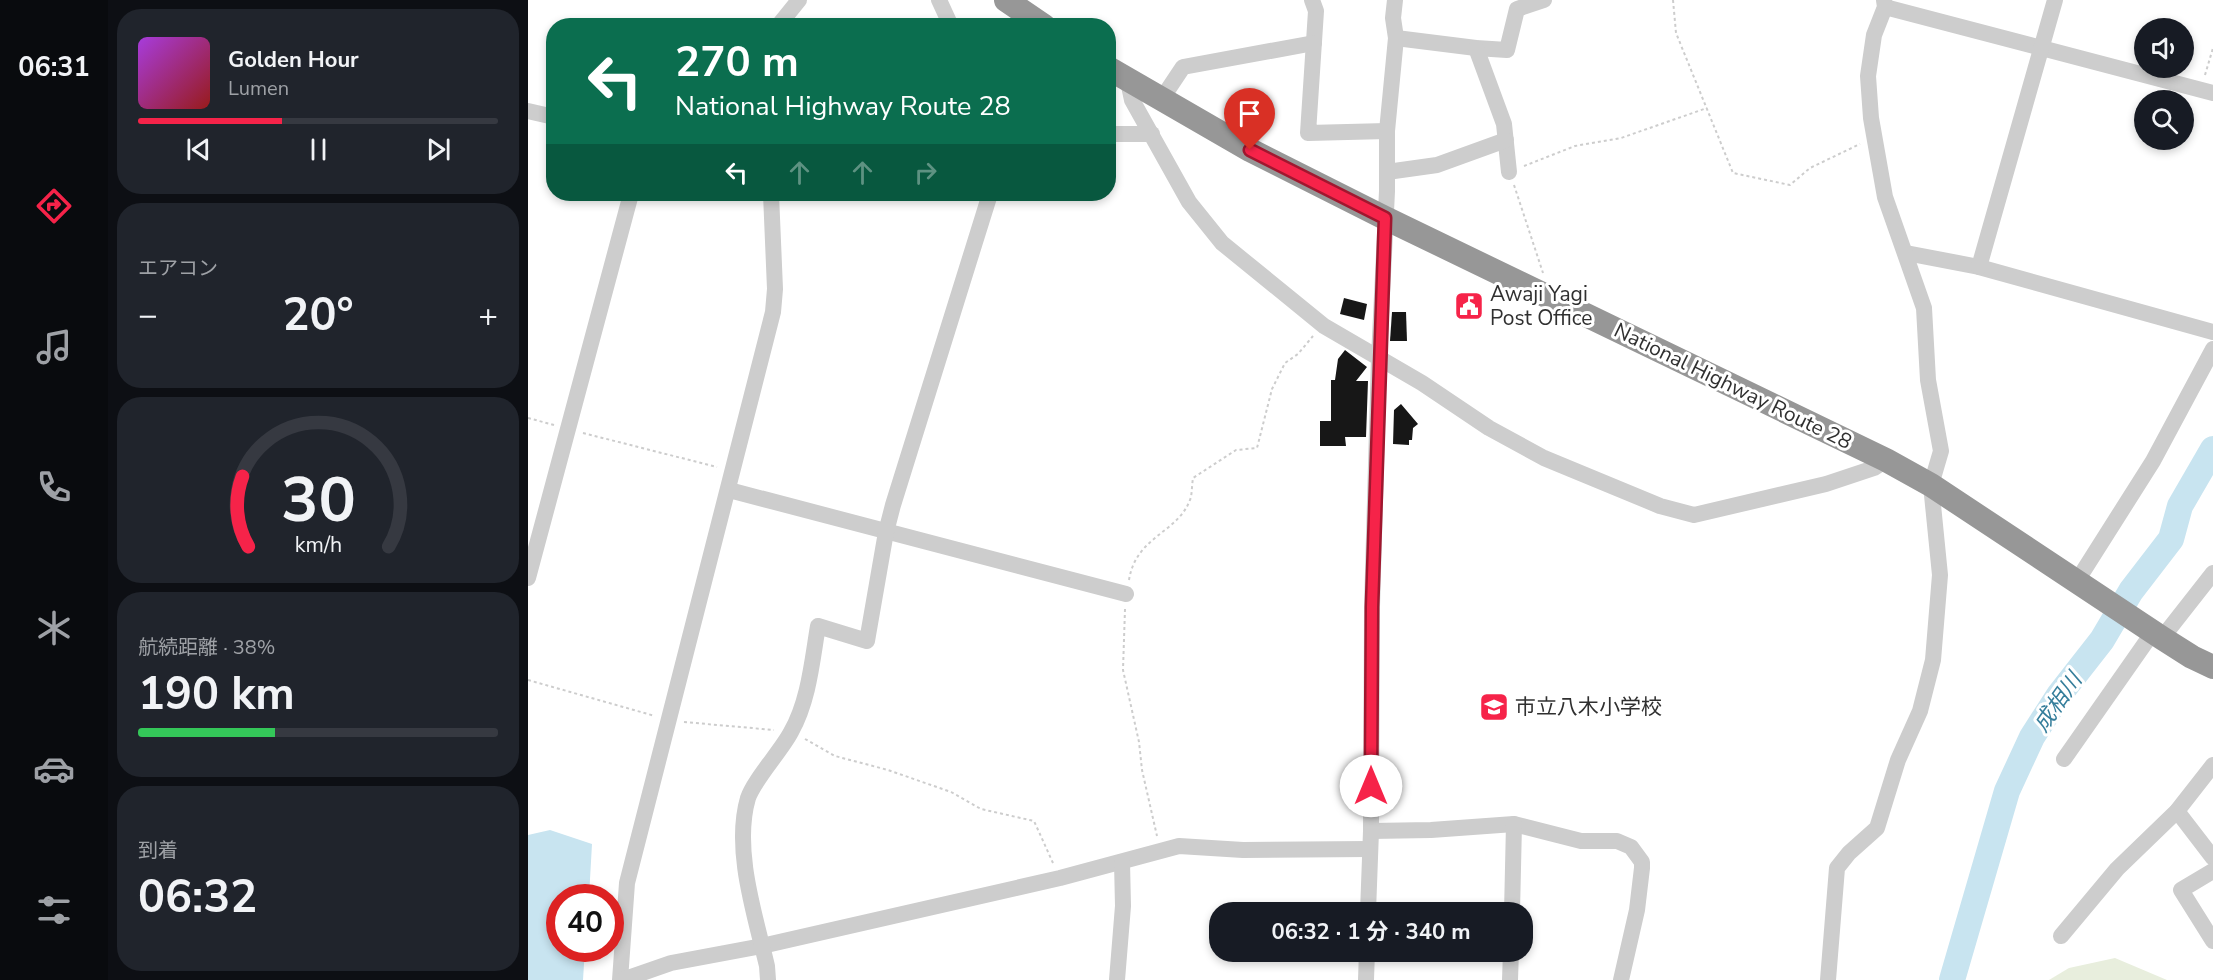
<!DOCTYPE html>
<html lang="ja">
<head>
<meta charset="utf-8">
<style>
	:root { --surface:#171b24; --page:#20242c; --text:#f1f3f6; --muted:#9ea1a6; --line:#363941; --accent:#f62349 }
	body { margin:0; font-family:"Nunito Sans","Noto Sans JP",sans-serif; background:var(--page); color:var(--text); height:100vh; display:flex; flex-direction:column; font-size:22px; white-space:nowrap }
	* { box-sizing:border-box; margin:0 }
	p { font-size:20px; color:var(--muted) }
	.icon { flex:none; width:33px; height:33px; fill:none; stroke:currentColor; stroke-width:2; stroke-linecap:round; stroke-linejoin:round }
	.map { position:relative; flex:1; overflow:hidden }
	.panel { display:flex; flex-direction:column; gap:9px; padding:9px; background:#0d0f14; width:420px }
	.panel>* { flex:none }
	.top-card { position:absolute; left:18px; top:18px; width:570px; height:183px; border-radius:24px; box-shadow:0 3px 9px #0003; background:#0b6e4f; color:#fff; overflow:hidden }
	.fabs { position:absolute; left:1606px; top:18px; display:grid; gap:12px }
	.fabs a { display:grid; place-items:center; width:60px; height:60px; border-radius:50%; background:var(--surface); box-shadow:0 3px 9px #0003; font-size:30px }
	.speed { position:absolute; left:18px; top:884px; display:flex; gap:12px; font-size:30px; font-weight:700; text-align:center }
	.speed>* { display:grid; place-content:center; width:78px; height:78px; border-radius:50%; background:var(--surface); box-shadow:0 3px 9px #0003; line-height:1 }
	.speed .limit { border:9px solid #d22; background:#fff; color:#111 }
	.pin { position:absolute; display:grid; place-items:center; width:51px; height:51px; color:#fff; margin:-62px -26px; border-radius:50% 50% 50% 0; rotate:-45deg; box-shadow:0 0 6px #0007 }
	.pin .icon { rotate:45deg }
	.me { position:absolute; width:66px; margin:-33px; rotate:0deg; stroke-linejoin:round; filter:drop-shadow(0 0 4px #0008) }
	.turn { display:flex; align-items:center; gap:21px; height:126px; padding:0 30px; font-size:27px }
	.turn .icon { width:78px; height:78px; stroke-width:2.5 }
	.turn b { display:block; font-size:42px; line-height:51px }
	.lanes { display:flex; align-items:center; height:57px; padding:0 30px; background:#0003; justify-content:center; gap:30px; direction:ltr }
	.lanes .off { opacity:.35 }
	.big { font-size:45px; font-weight:700; line-height:1.1 }
	.panel .widget { flex:1; display:flex; flex-direction:column; justify-content:center; gap:9px; min-width:0; padding:0 21px; border-radius:24px; background:var(--page) }
	.panel .dial { align-items:center; gap:0 }
	.dial svg { height:156px; overflow:visible; fill:none; stroke:var(--line); stroke-width:7; stroke-linecap:round; text-anchor:middle }
	.dial text { fill:var(--text); stroke:none }
	.song { display:flex; align-items:center; gap:18px }
	.cover { width:72px; height:72px; border-radius:9px; background:linear-gradient(135deg,hsl(280 70% 55%),hsl(0 70% 35%)) }
	.played { height:6px; border-radius:3px; background:linear-gradient(90deg,var(--accent) 40%,var(--line) 40%) }
	.keys { display:flex; justify-content:space-around; direction:ltr }
	.heat { display:flex; justify-content:space-between; align-items:center; font-size:33px; direction:ltr }
	.charge { height:9px; border-radius:4px; background:linear-gradient(90deg,#34c759 38%,var(--line) 0) }
	.trip { position:absolute; left:681px; top:902px; width:324px; height:60px; border-radius:24px; background:var(--surface); box-shadow:0 3px 9px #0003; font-weight:700; line-height:60px; text-align:center }
	main { display:flex; flex:1; min-height:0 }
	.menu { display:flex; flex-direction:column; width:108px; justify-content:space-around; align-items:center; background:#090b0e; color:var(--muted) }
	.menu .icon { width:42px; height:42px }
	.menu .active { color:var(--accent) }
	.menu b { font-size:27px; color:var(--text) }
	.map>svg:first-child { display:block }
</style>
</head>
<body>
<main>
<nav class="menu">
<b>06:31</b>
<svg class="icon active" aria-label="directions" viewBox="0 0 24 24"><path d="M12 3l9 9-9 9-9-9zM9 14v-3h6M13 9l2 2-2 2"/></svg>
<svg class="icon" aria-label="music" viewBox="0 0 24 24"><path d="M9 18V5l10-2v13"/><circle cx="6" cy="18" r="3"/><circle cx="16" cy="16" r="3"/></svg>
<svg class="icon" aria-label="phone" viewBox="0 0 24 24"><path d="M5 4h4l2 5-3 2q2 4 5 5l2-3 5 2v4C11 20 4 13 5 4z"/></svg>
<svg class="icon" aria-label="climate" viewBox="0 0 24 24"><path d="M12 3v18M4 7l16 10M4 17L20 7"/></svg>
<svg class="icon" aria-label="car" viewBox="0 0 24 24"><path d="M5 17H2v-5l4-1 3-4h7l3 4 3 1v5h-3M9 17h6M6 11h13"/><circle cx="7" cy="17" r="2"/><circle cx="17" cy="17" r="2"/></svg>
<svg class="icon" aria-label="filters" viewBox="0 0 24 24"><path d="M4 7h16M4 17h16"/><circle cx="9" cy="7" r="2"/><circle cx="15" cy="17" r="2"/></svg>
</nav>
<section class="panel">
<div class="widget">
<div class="song"><i class="cover"></i><div><b>Golden Hour</b><p>Lumen</p></div></div>
<div class="played"></div>
<div class="keys"><svg class="icon" aria-label="previous" viewBox="0 0 24 24"><path d="M18 5L8 12l10 7zM5 5v14"/></svg><svg class="icon" aria-label="pause" viewBox="0 0 24 24"><path d="M8 5v14M16 5v14"/></svg><svg class="icon" aria-label="next" viewBox="0 0 24 24"><path d="M6 5l10 7-10 7zM19 5v14"/></svg></div>
</div>
<div class="widget"><p>エアコン</p>
<div class="heat"><a>−</a><b class="big">20°</b><a>+</a></div>
</div>
<div class="widget dial"><svg viewBox="0 0 100 80">
<path d="M14 69A42 42 0 1 1 86 69"/>
<path d="M14 69A42 42 0 0 1 11 33" stroke="#f62349"/>
<text x="50" y="56" font-size="32" font-weight="700">30</text>
<text x="50" y="72" font-size="11">km/h</text>
</svg></div>
<div class="widget"><p>航続距離 · 38%</p><b class="big">190 km</b><div class="charge"></div></div>
<div class="widget"><p>到着</p><b class="big">06:32</b></div>
</section>
<div class="map">
<svg width="1685" height="980" viewBox="0 0 1685 980">
	<rect width="100%" height="100%" fill="#fff"/>
	<path fill="#e8eedd" d="M1587,958L1639,980H1521L1541,968Z"/>
	<path fill="#c8e4f0" d="M22,830L64,844L61,897H32V948H57L55,980H0V835Z"/>
	<g fill="none" stroke-linecap="round" stroke-linejoin="round">
		<path stroke="#c8e4f0" stroke-width="26" d="M1424,980L1479,791L1504,737L1531,695L1574,640L1603,591L1643,539L1652,506L1685,449"/>
	</g>
	<g fill="#171717">
		<path d="M816,298L839,304L836,320L812,314Z"/>
		<path d="M864,312H878L879,341H862Z"/>
		<path d="M817,350L839,367L828,381H840L838,437H817L818,446H792V421H803V380H807L810,359Z"/>
		<path d="M873,404L890,424L885,428L884,440H881V445L865,444L866,410Z"/>
	</g>
	<g fill="none" stroke-linecap="round" stroke-linejoin="round">
		<g stroke="#cdcdcd" stroke-width="2" stroke-dasharray="3 3" stroke-linecap="butt">
			<path d="M1145,0L1148,33L1205,173L1262,185L1282,168L1332,144"/>
			<path d="M1677,75L1685,48"/>
			<path d="M996,166L1047,146L1093,138L1179,108"/>
			<path d="M986,185L1015,273"/>
			<path d="M0,418L26,425"/>
			<path d="M55,433L189,467"/>
			<path d="M601,580C608,535 652,533 663,497C664,491 664,484 665,478L708,450L729,448L744,389L757,363L770,354L785,336"/>
			<path d="M597,609L595,670L611,742L614,770L629,836"/>
			<path d="M0,680L127,716"/>
			<path d="M156,722L246,730"/>
			<path d="M277,739L307,756L360,770L423,792L453,809L506,821L525,863"/>
		</g>
		<g stroke="#cdcdcd" stroke-width="16">
			<path d="M411,0L423,26"/>
			<path d="M784,0L788,11L780,133L859,131"/>
			<path d="M1357,7L1685,93"/>
			<path d="M250,26L271,0"/>
			<path d="M868,38L948,48L979,50L989,9L1016,0"/>
			<path d="M948,48L976,124L981,172"/>
			<path d="M600,81L604,100L661,202L694,243L796,326L894,383L961,428L1016,458L1132,506L1166,515L1298,484L1346,468L1358,460"/>
			<path d="M633,100L655,67L786,43"/>
			<path d="M0,111L26,117"/>
			<path d="M580,134H624"/>
			<path d="M859,172L909,165L978,140"/>
			<path d="M1378,253L1451,267L1685,332"/>
			<path d="M1451,267L1527,0"/>
			<path d="M201,490L598,594"/>
			<path d="M0,578L103,194"/>
			<path d="M1549,581L1625,461L1685,349"/>
			<path d="M1634,638L1685,573"/>
			<path d="M1536,759L1625,632"/>
			<path d="M1649,811L1685,858"/>
			<path d="M843,831L903,830L986,824L1053,841H1089L1103,847L1114,862V868L1109,910L1093,980"/>
			<path d="M1685,871L1653,890L1685,941"/>
			<path d="M840,912L843,831L844,607L851,358L859,191V131L868,38L865,18L867,0"/>
			<path d="M984,912L986,824"/>
			<path d="M1533,936L1589,869L1649,811L1685,765"/>
			<path d="M92,980L99,883L245,312L247,289L243,194"/>
			<path d="M94,980L143,963L234,946L532,878L651,846L715,850L841,849"/>
			<path d="M240,980L239,966C227,915 205,849 220,798C226,780 253,751 263,732C281,700 284,661 290,626L339,641L358,532L365,505L462,194"/>
			<path d="M589,980L595,906L594,862"/>
			<path d="M838,980L839,951"/>
			<path d="M982,980L983,951"/>
			<path d="M1300,980L1309,868L1321,853L1349,828L1370,760L1392,711L1405,660L1412,575L1403,485L1413,451L1400,380L1396,308L1357,197L1343,118L1340,76L1346,35L1357,7L1356,0"/>
		</g>
		<g stroke="#979797" stroke-width="24">
			<path d="M478,0L516,26"/>
			<path d="M580,68L722,150L857,218L1358,460L1403,485L1634,638L1664,657L1685,667"/>
		</g>
	</g>
	<g fill="none" stroke-linecap="round" stroke-linejoin="round">
		<g stroke="#a0172f" stroke-width="15">
			<path id="route" d="M722,150L857,218L844,607L843,786"/>
		</g>
		<use href="#route" stroke="#f62349" stroke-width="10"/>
	</g>
	<defs>
		<g id="civic-square" transform="scale(1.5)"><rect x="-9" y="-9" width="18" height="18" rx="4" fill="#f62349" stroke="#fff"/><path d="M-.6-6.5H3V-4.5H.6V-3L4-1V1h2V6H-6V1h2V-1L-.6-3ZM-1.2 2.5V6h2.4V2.5Z" fill="#fff"/></g>
		<g id="school-square" transform="scale(1.5)"><rect x="-9" y="-9" width="18" height="18" rx="4" fill="#f62349" stroke="#fff"/><path d="M0-5L7-2L0 1L-7-2ZM-4 1L0 2.5L4 1V4Q0 6-4 4Z" fill="#fff"/></g>
	</defs>
	<g fill-rule="evenodd">
		<use href="#civic-square" x="941" y="306"/>
		<use href="#school-square" x="966" y="707"/>
	</g>
	<g text-anchor="middle" stroke-width="6" stroke-linejoin="round" paint-order="stroke">
		<g font-size="21" fill="#303030" stroke="#fff" text-anchor="start">
			<text x="962" y="301">Awaji Yagi<tspan x="962" dy="24">Post Office</tspan></text>
			<text x="987" y="714">市立八木小学校</text>
		</g>
		<g font-size="21" fill="#303030" stroke="#fff">
			<text transform="translate(1205 386) rotate(26)" y="7">National Highway Route 28</text>
		</g>
		<g font-size="22" font-style="italic" fill="#357e9b" stroke="#fff">
			<text transform="translate(1529 702) rotate(-55)" y="8">成相川</text>
		</g>
	</g>
</svg>
<div class="fabs">
<a><svg class="icon" aria-label="sound" viewBox="0 0 24 24"><path d="M4 9h4l5-4v14l-5-4H4zM17 9q2 3 0 6"/></svg></a>
<a><svg class="icon" aria-label="search" viewBox="0 0 24 24"><circle cx="10" cy="10" r="6"/><path d="M15 15l6 6"/></svg></a>
</div>
<div class="speed"><div class="limit">40</div></div>
<div class="pin" style="left:722px;top:150px;background:#d93025"><svg class="icon" aria-label="arrive" viewBox="0 0 24 24"><path d="M6 21V4h12l-3 4 3 4H6"/></svg></div>
<svg class="me" style="left:843px;top:786px" viewBox="-20 -20 40 40"><circle r="19" fill="#fff"/><path d="M0-13L10 11 0 6-10 11z" fill="#f62349"/></svg>
<div class="trip">06:32 · 1 分 · 340 m</div>
<div class="top-card">
<div class="turn"><svg class="icon" aria-label="left" viewBox="0 0 24 24"><path d="M17 20v-9H6M10 6l-5 5 5 5"/></svg><div><b>270 m</b>National Highway Route 28</div></div>
<div class="lanes"><svg class="icon" aria-label="left" viewBox="0 0 24 24"><path d="M17 20v-9H6M10 6l-5 5 5 5"/></svg><svg class="icon off" aria-label="ahead" viewBox="0 0 24 24"><path d="M12 20V5M6 11l6-6 6 6"/></svg><svg class="icon off" aria-label="ahead" viewBox="0 0 24 24"><path d="M12 20V5M6 11l6-6 6 6"/></svg><svg class="icon off" aria-label="right" viewBox="0 0 24 24"><path d="M7 20v-9h11M14 6l5 5-5 5"/></svg></div>
</div>
</div>
</main>
</body>
</html>
